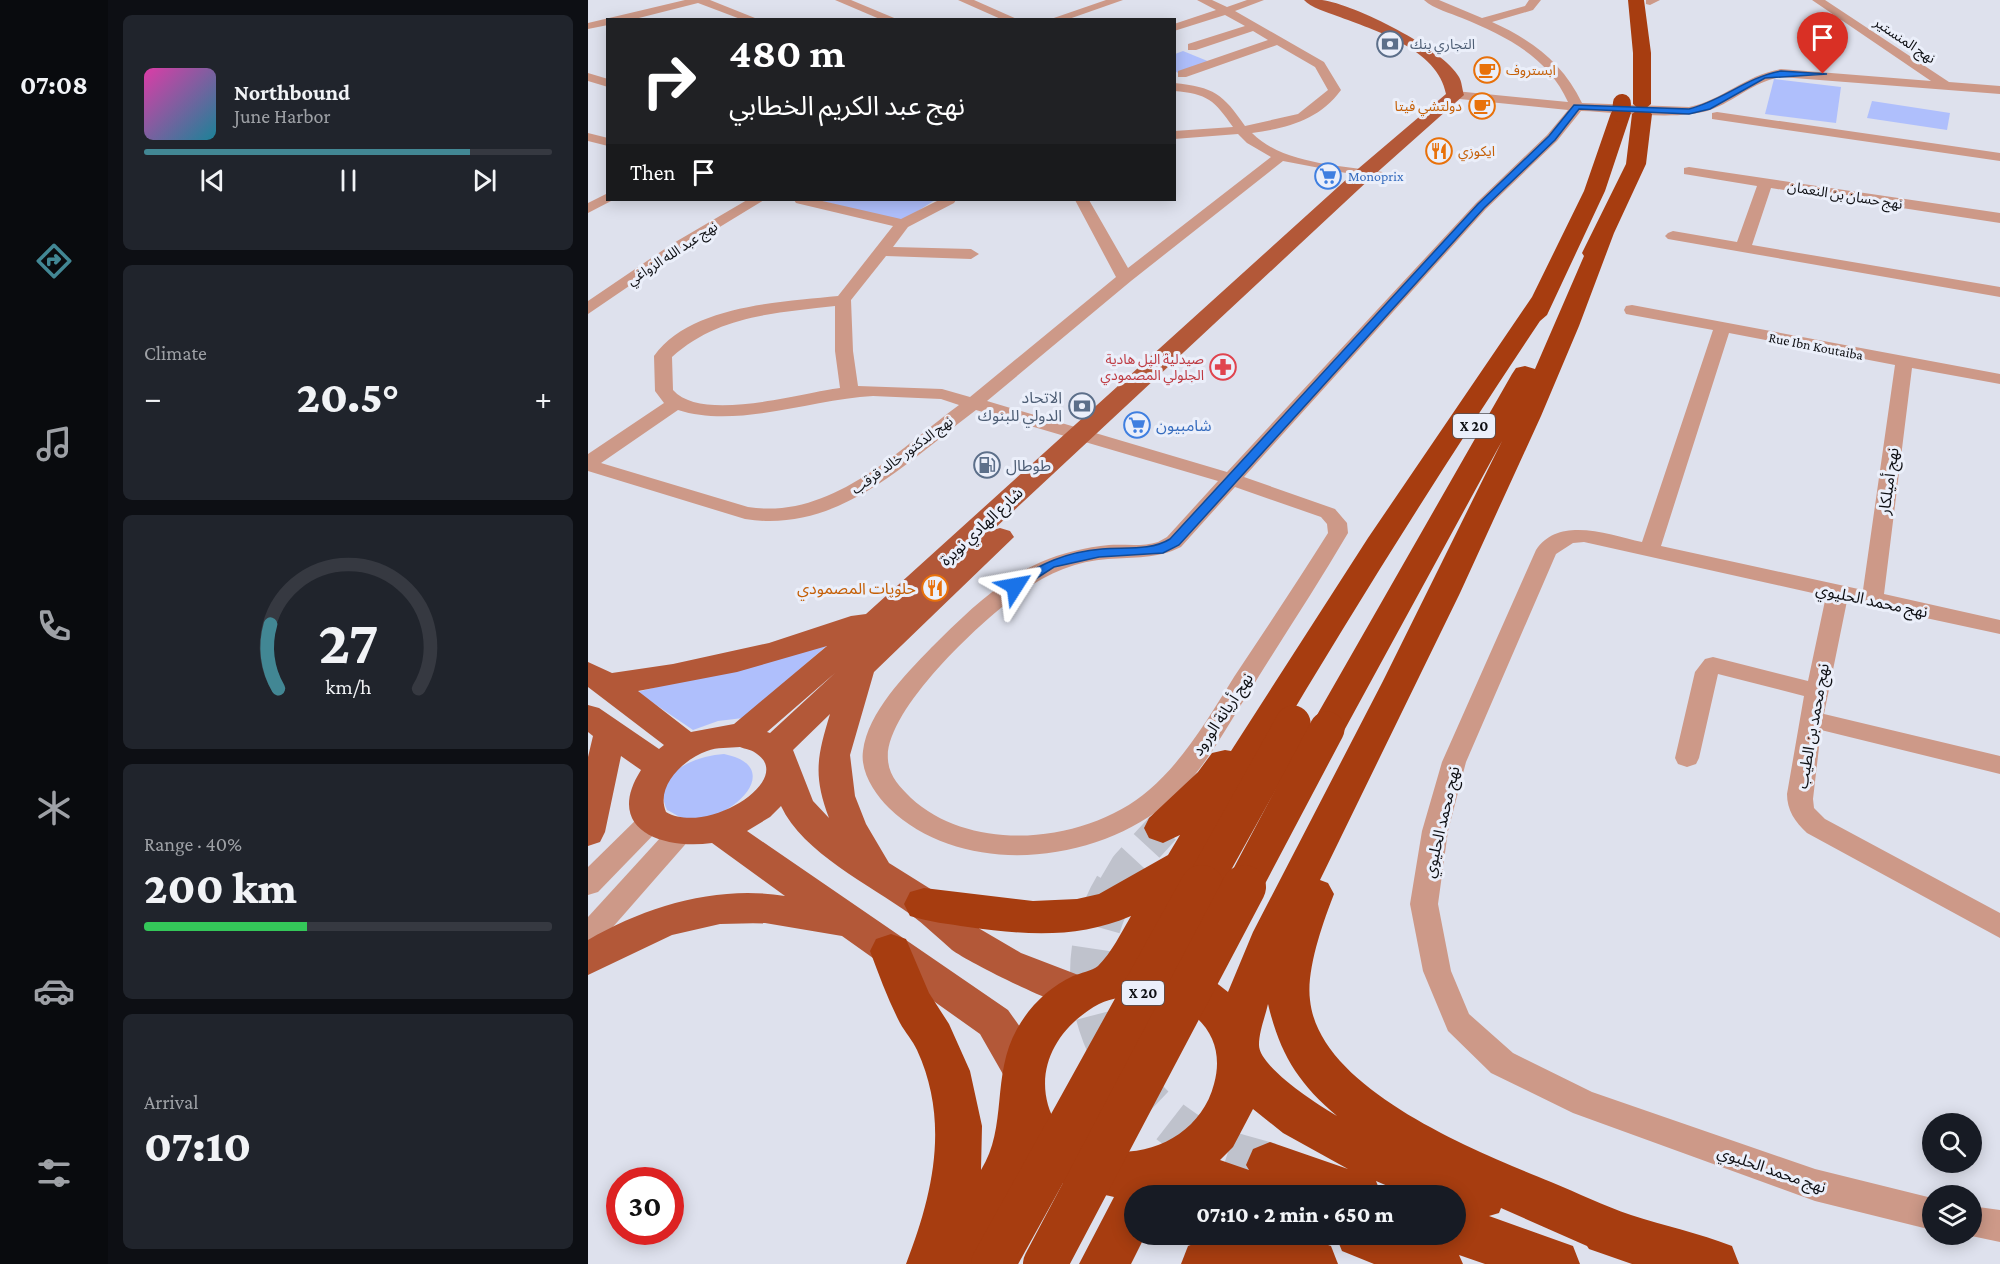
<!DOCTYPE html>
<html lang="en">
<head>
<meta charset="utf-8">
<style>
	:root { --surface:#171b24; --page:#20242c; --text:#f1f3f6; --muted:#9ea1a6; --line:#363941; --accent:#428794 }
	body { margin:0; font-family:"Crimson Pro","Noto Sans Arabic",serif; background:var(--page); color:var(--text); height:100vh; display:flex; flex-direction:column; font-size:22px; white-space:nowrap }
	* { box-sizing:border-box; margin:0 }
	p { font-size:20px; color:var(--muted) }
	.icon { flex:none; width:33px; height:33px; fill:none; stroke:currentColor; stroke-width:2; stroke-linecap:round; stroke-linejoin:round }
	.map { position:relative; flex:1; overflow:hidden }
	.side { display:flex; flex-direction:column; gap:15px; padding:15px; background:#0d0f14; width:480px }
	.side>* { flex:none }
	.hud { position:absolute; left:18px; top:18px; width:570px; height:183px; border-radius:0px; box-shadow:0 3px 15px #0003; background:#202124; color:#fff; overflow:hidden }
	.fabs { position:absolute; left:1334px; top:1113px; display:grid; gap:12px }
	.fabs a { display:grid; place-items:center; width:60px; height:60px; border-radius:50%; background:var(--surface); box-shadow:0 3px 15px #0003; font-size:30px }
	.speed { position:absolute; left:18px; top:1167px; display:flex; gap:12px; font-size:30px; font-weight:700; text-align:center }
	.speed>* { display:grid; place-content:center; width:78px; height:78px; border-radius:50%; background:var(--surface); box-shadow:0 3px 15px #0003; line-height:1 }
	.speed .limit { border:9px solid #d22; background:#fff; color:#111 }
	.pin { position:absolute; display:grid; place-items:center; width:51px; height:51px; color:#fff; margin:-62px -26px; border-radius:50% 50% 50% 0; rotate:-45deg; box-shadow:0 0 6px #0007 }
	.pin .icon { rotate:45deg }
	.me { position:absolute; width:66px; margin:-33px; rotate:56deg; stroke-linejoin:round; filter:drop-shadow(0 0 4px #0008) }
	.turn { display:flex; align-items:center; gap:21px; height:126px; padding:0 24px; font-size:27px }
	.turn .icon { width:78px; height:78px; stroke-width:2.5 }
	.turn b { display:block; font-size:42px; line-height:51px }
	.then { display:flex; align-items:center; height:57px; padding:0 24px; background:#0003; gap:12px; font-size:22px }
	.big { font-size:45px; font-weight:800; line-height:1.1 }
	.side .tile { flex:1; display:flex; flex-direction:column; justify-content:center; gap:9px; min-width:0; padding:0 21px; border-radius:9px; background:var(--page) }
	.side .dial { align-items:center; gap:0 }
	.dial svg { height:156px; overflow:visible; fill:none; stroke:var(--line); stroke-width:7; stroke-linecap:round; text-anchor:middle }
	.dial text { fill:var(--text); stroke:none }
	.song { display:flex; align-items:center; gap:18px }
	.cover { width:72px; height:72px; border-radius:9px; background:linear-gradient(135deg,hsl(320 70% 55%),hsl(190 70% 35%)) }
	.played { height:6px; border-radius:3px; background:linear-gradient(90deg,var(--accent) 80%,var(--line) 80%) }
	.keys { display:flex; justify-content:space-around; direction:ltr }
	.heat { display:flex; justify-content:space-between; align-items:center; font-size:33px; direction:ltr }
	.charge { height:9px; border-radius:4px; background:linear-gradient(90deg,#34c759 40%,var(--line) 0) }
	.trip { position:absolute; left:536px; top:1185px; width:342px; height:60px; border-radius:30px; background:var(--surface); box-shadow:0 3px 15px #0003; font-weight:800; line-height:60px; text-align:center }
	main { display:flex; flex:1; min-height:0 }
	.tabs { display:flex; flex-direction:column; width:108px; justify-content:space-around; align-items:center; background:#090b0e; color:var(--muted) }
	.tabs .icon { width:42px; height:42px }
	.tabs .active { color:var(--accent) }
	.tabs b { font-size:27px; color:var(--text) }
	.map>svg:first-child { display:block }
</style>
</head>
<body>
<main>
<nav class="tabs">
<b>07:08</b>
<svg class="icon active" aria-label="directions" viewBox="0 0 24 24"><path d="M12 3l9 9-9 9-9-9zM9 14v-3h6M13 9l2 2-2 2"/></svg>
<svg class="icon" aria-label="music" viewBox="0 0 24 24"><path d="M9 18V5l10-2v13"/><circle cx="6" cy="18" r="3"/><circle cx="16" cy="16" r="3"/></svg>
<svg class="icon" aria-label="phone" viewBox="0 0 24 24"><path d="M5 4h4l2 5-3 2q2 4 5 5l2-3 5 2v4C11 20 4 13 5 4z"/></svg>
<svg class="icon" aria-label="climate" viewBox="0 0 24 24"><path d="M12 3v18M4 7l16 10M4 17L20 7"/></svg>
<svg class="icon" aria-label="car" viewBox="0 0 24 24"><path d="M5 17H2v-5l4-1 3-4h7l3 4 3 1v5h-3M9 17h6M6 11h13"/><circle cx="7" cy="17" r="2"/><circle cx="17" cy="17" r="2"/></svg>
<svg class="icon" aria-label="filters" viewBox="0 0 24 24"><path d="M4 7h16M4 17h16"/><circle cx="9" cy="7" r="2"/><circle cx="15" cy="17" r="2"/></svg>
</nav>
<section class="side">
<div class="tile">
<div class="song"><i class="cover"></i><div><b>Northbound</b><p>June Harbor</p></div></div>
<div class="played"></div>
<div class="keys"><svg class="icon" aria-label="previous" viewBox="0 0 24 24"><path d="M18 5L8 12l10 7zM5 5v14"/></svg><svg class="icon" aria-label="pause" viewBox="0 0 24 24"><path d="M8 5v14M16 5v14"/></svg><svg class="icon" aria-label="next" viewBox="0 0 24 24"><path d="M6 5l10 7-10 7zM19 5v14"/></svg></div>
</div>
<div class="tile"><p>Climate</p>
<div class="heat"><a>−</a><b class="big">20.5°</b><a>+</a></div>
</div>
<div class="tile dial"><svg viewBox="0 0 100 80">
<path d="M14 69A42 42 0 1 1 86 69"/>
<path d="M14 69A42 42 0 0 1 10 36" stroke="#428794"/>
<text x="50" y="56" font-size="32" font-weight="700">27</text>
<text x="50" y="72" font-size="11">km/h</text>
</svg></div>
<div class="tile"><p>Range · 40%</p><b class="big">200 km</b><div class="charge"></div></div>
<div class="tile"><p>Arrival</p><b class="big">07:10</b></div>
</section>
<div class="map">
<svg width="1412" height="1264" viewBox="0 0 1412 1264">
	<rect width="100%" height="100%" fill="#dee1ed"/>
	<g fill="#afbffc">
		<path d="M595,51L622,62L590,73L587,71V54Z"/>
		<path d="M1186,79L1253,87L1248,123L1177,114Z"/>
		<path d="M1284,101L1362,113L1359,130L1279,118Z"/>
		<path d="M229,200H347L314,221Z"/>
		<path d="M242,643L155,718L130,721L105,730L49,692Z"/>
		<path d="M136,754C201,767 141,824 100,819C93,819 86,813 79,810C62,774 106,756 136,754Z"/>
	</g>
	<g fill="none" stroke-linecap="round" stroke-linejoin="round">
		<path stroke="#bfc2cc" stroke-width="35" stroke-dasharray="35 18" stroke-linecap="butt" d="M527,888L540,866L575,828"/>
		<path stroke="#bfc2cc" stroke-width="44" stroke-dasharray="44 22" stroke-linecap="butt" d="M528,887C472,981 520,1092 613,1142C634,1153 659,1158 682,1165"/>
		<g fill="#cd9988" fill-rule="evenodd">
			<path d="M97,0H122L172,20H155L110,3L43,20H20V25L0,29V23Z"/>
			<path d="M247,0H263L311,20H294Z"/>
			<path d="M370,0H386L431,20H415Z"/>
			<path d="M518,0H535L478,20H460Z"/>
			<path d="M609,0H624L639,7L659,0H676L647,11L736,62L753,90C731,120 700,128 664,133C697,166 757,165 800,173L807,177L800,181L695,161L543,281L399,401L639,472L888,203L959,135L980,110L862,98L861,95L867,91L980,102C960,57 918,36 874,18C862,13 846,9 836,0H851L894,18L937,6L941,0H953L945,10L904,22C944,40 975,63 994,103L1101,107C1135,100 1157,75 1193,69L1343,81L1224,0H1237L1361,82L1412,86V94L1193,77C1166,81 1147,101 1122,110C1090,121 1028,112 993,111L969,141L898,209L656,477L747,509L759,523L760,533C729,586 695,637 663,689C637,729 614,776 576,806C501,865 373,877 301,808C287,794 272,772 275,751C280,712 317,675 343,648C375,616 411,580 453,562C474,553 498,547 521,545C538,544 554,547 570,542L579,537L630,481L388,410C319,462 250,534 157,519L0,471V454L76,403L67,391L66,356C102,305 194,302 250,296L305,226L208,203L206,200H230L313,219L351,200H368L366,203L320,227L305,247L383,249L391,254L383,259L298,256L263,300L265,351L270,386L354,389L382,397L528,277L487,200H501L540,268L683,157L659,143L650,134L586,139V131L645,127C626,100 620,94 586,91V83C626,87 635,94 657,126L710,114L740,90L727,67L689,45L598,77H590V71L680,40L665,31L608,50H600V44L657,26L637,15L586,31V24L628,10ZM247,306V351L252,388C212,393 114,423 85,390L84,357C130,315 188,313 247,306ZM285,396L353,399L371,405C309,451 243,520 160,507L13,463L90,410C149,429 224,399 285,396ZM647,487L733,517L739,524L740,533C709,582 678,629 646,677C621,717 597,759 561,790C500,843 385,855 323,798C312,787 301,776 300,760C295,711 397,617 435,591C460,573 489,561 520,559C546,557 569,559 593,547Z"/>
			<path d="M1058,0H1072L1062,5L1058,4Z"/>
			<path d="M0,73L20,79V87L0,81Z"/>
			<path d="M1129,112L1412,153V161L1124,119V113Z"/>
			<path d="M0,133L20,138V146L0,141Z"/>
			<path d="M1101,167L1412,213V223L1183,188L1164,245L1412,287V297L1080,239L1077,236L1080,233L1085,231L1149,242L1169,186L1096,174V168Z"/>
			<path d="M20,193V200H25L0,213V203Z"/>
			<path d="M159,200H176L94,250L0,314V301L84,244Z"/>
			<path d="M1044,305L1412,374V384L1324,368L1296,594L1412,620V634L1259,601L1236,714L1412,756V774L1233,730L1225,799L1226,808L1237,819L1412,913V938L1219,833C1207,822 1199,810 1199,794L1216,696L1130,674L1111,758L1108,764L1099,767L1090,764L1087,758L1107,672L1117,659L1125,657L1220,681L1238,596L996,542L985,543L968,554L878,762L860,831L850,904L863,971L881,1014L925,1053L1004,1092L1227,1169L1344,1198V1230L1227,1201L985,1113L903,1073L860,1031L835,971L822,904L834,831L854,762L948,550C971,515 1022,535 1054,542L1125,330L1038,314L1036,310L1038,306ZM1141,333L1307,365L1275,590L1073,546Z"/>
			<path d="M65,809L74,812L78,819L74,826L10,892L0,895V867L56,812Z"/>
			<path d="M93,822L102,825L106,832L102,839L10,944L0,948V917L84,825Z"/>
			<path d="M1383,1206L1412,1210V1242L1374,1234H1383Z"/>
		</g>
		<path fill="#b35838" fill-rule="evenodd" d="M716,0C722,0 728,0 734,0C766,4 856,49 871,77C874,82 874,89 876,95L785,176L405,530L412,528L422,531L426,537L286,672L262,755L267,796L278,824L301,863L349,893L392,929L433,953L506,981L511,993L506,1005C502,1006 497,1009 493,1009C476,1010 380,962 364,950C350,938 337,925 322,914C282,885 215,853 193,806L182,817L159,831L420,1010L437,1034L454,1070L448,1083L434,1088L420,1083L392,1034L254,936L177,923L132,924L84,935L0,975V940C59,906 129,885 197,896L124,843C75,850 15,830 53,770L33,756L17,832L12,842L0,846V757L5,736L0,732V705L11,708L71,749L76,745L0,687V662L24,673L85,664L181,643L263,616L278,614L771,168L858,94C850,49 786,30 749,16C739,12 723,8 716,0ZM239,646L146,724L103,732L50,691L149,672ZM247,673L182,733L179,732ZM242,714C229,757 225,775 241,818L225,801L205,750ZM152,747C157,749 165,750 169,754C207,780 119,836 78,812C67,786 96,759 119,751C129,747 141,748 152,747Z"/>
		<g fill="#a73d10" fill-rule="evenodd">
			<path d="M1040,0H1056L1063,53V104L1057,109L1064,114L1058,164L1026,233L991,326L953,416L872,593L732,880L740,883L746,894C735,922 718,970 722,1000C731,1090 890,1152 963,1182C990,1193 1016,1206 1043,1215C1077,1226 1111,1233 1144,1246L1151,1264H1044L1001,1249L999,1246L913,1208L911,1213L901,1216L985,1246L992,1264H897L871,1255L875,1264H786L754,1251L747,1234H838L846,1238L845,1234H867V1196H823L788,1181L794,1196H704L688,1190L691,1196H606L584,1187L564,1193L565,1196H546V1234H558L543,1264H491L526,1197C499,1191 466,1184 444,1165L435,1189L391,1264H318C345,1194 362,1122 329,1050C325,1041 317,1032 312,1023C300,1000 291,975 282,951L288,939L303,934L318,939L341,993L361,1024L382,1071L394,1126L393,1170C420,1127 403,1075 429,1029C441,1007 461,987 485,976C492,973 504,971 510,966C524,952 533,933 543,916C490,939 437,935 380,927C361,924 341,922 322,916L316,904L322,892L336,888L445,901L489,899L511,894L580,855L592,835L575,843L561,838L556,828L561,818L610,772L624,753L637,750L643,751L780,538L944,297L996,191L1023,113L1026,109H1040L1043,113L1017,191L959,315L952,321C813,529 683,742 561,960C591,964 617,972 640,992L665,932L795,681L914,441L752,738L739,742L726,738L721,729L924,374L928,368L937,366L947,369L996,256L994,253L1038,164L1044,114L1051,109L1045,104V53ZM556,995C565,996 575,996 583,999C593,1003 601,1011 609,1018C628,1036 633,1059 626,1084C611,1143 539,1169 486,1140C473,1133 464,1119 460,1105C448,1062 474,1024 511,1004C524,997 542,997 556,995ZM680,1004C692,1054 710,1083 749,1116C730,1105 671,1067 671,1045C671,1032 677,1017 680,1004ZM665,1109L695,1133L760,1169L682,1142L665,1149L658,1165L661,1170L632,1160L645,1147Z"/>
			<path d="M645,1235C678,1233 712,1234 743,1246L750,1264H593L600,1246L618,1239Z"/>
		</g>
		<path stroke="#a73d10" stroke-width="18" d="M1033,113L1034,103"/>
		<g stroke="#a73d10" stroke-width="35">
			<path d="M613,888L705,723"/>
			<path d="M655,888L739,729"/>
		</g>
		<g stroke="#a73d10" stroke-width="44">
			<path d="M405,1264L614,887"/>
			<path d="M457,1264L656,887"/>
		</g>
	</g>
	<path fill="#1a73e8" stroke="#114b97" stroke-width="1.5" d="M1193,71L1239,74L1177,78L1122,109L1101,114L991,109L967,140L896,208L591,545L575,553L511,557L466,567L432,589H423V583C453,564 477,552 514,549C536,547 563,551 582,539L890,204L961,136L986,105L1101,109C1134,101 1159,77 1193,71Z"/>
	<defs>
		<g id="bank-ring" transform="scale(1.35)"><circle r="9.5" fill="#ebeffa" stroke="#5c6f8a" stroke-width="1.5"/><path d="M-6-4H6V4H-6ZM0-2.3a2.3 2.3 0 1 0 0 4.6a2.3 2.3 0 1 0 0-4.6Z" fill="#5c6f8a"/></g>
		<g id="cafe-ring" transform="scale(1.35)"><circle r="9.5" fill="#ebeffa" stroke="#e8710a" stroke-width="1.5"/><path d="M-5.5-4.5H6V0H3Q3 3.5 0 3.5H-2.5Q-5.5 3.5-5.5 0ZM3-3.2v2h1.7v-2ZM-6 4.5H4V6H-6Z" fill="#e8710a"/></g>
		<g id="restaurant-ring" transform="scale(1.35)"><circle r="9.5" fill="#ebeffa" stroke="#e8710a" stroke-width="1.5"/><path d="M-5-6h1v4h1v-4h1v4h1v-4h1v5L-1.5 .5V6h-2V.5L-5-1ZM5-6V6H3V1.5H1.5Q1.5-4 5-6Z" fill="#e8710a"/></g>
		<g id="supermarket-ring" transform="scale(1.35)"><circle r="9.5" fill="#ebeffa" stroke="#3f7fe0" stroke-width="1.5"/><path d="M-6-5.5h2.5l.6 2H6L4.5 2H-2.5L-4.4-4H-6ZM-1.5 3.2a1.3 1.3 0 1 0 .1 0ZM3 3.2a1.3 1.3 0 1 0 .1 0Z" fill="#3f7fe0"/></g>
		<g id="pharmacy-ring" transform="scale(1.35)"><circle r="9.5" fill="#ebeffa" stroke="#e0444e" stroke-width="1.5"/><path d="M-2-6h4v4h4v4h-4v4h-4v-4h-4v-4h4Z" fill="#e0444e"/></g>
		<g id="fuel-ring" transform="scale(1.35)"><circle r="9.5" fill="#ebeffa" stroke="#5c6f8a" stroke-width="1.5"/><path d="M-5.5-6h7V0h2V4h1.3V-2.5L3-4.5l.8-.8L6-3V5H2.5V1h-1V6h-7ZM-4.2-4.7v3.2H.2V-4.7Z" fill="#5c6f8a"/></g>
	</defs>
	<g fill-rule="evenodd">
		<use href="#bank-ring" x="802" y="44"/>
		<use href="#cafe-ring" x="899" y="70"/>
		<use href="#cafe-ring" x="894" y="106"/>
		<use href="#restaurant-ring" x="851" y="151"/>
		<use href="#supermarket-ring" x="740" y="176"/>
		<use href="#pharmacy-ring" x="635" y="367"/>
		<use href="#bank-ring" x="494" y="406"/>
		<use href="#supermarket-ring" x="549" y="425"/>
		<use href="#fuel-ring" x="399" y="465"/>
		<use href="#restaurant-ring" x="347" y="588"/>
	</g>
	<g text-anchor="middle" stroke-width="6" stroke-linejoin="round" paint-order="stroke">
		<g font-size="14" fill="#0e0f13" stroke="#ebeffa">
			<text transform="translate(1317 40) rotate(34)" y="5">نهج المنستير</text>
			<text transform="translate(1257 195) rotate(9)" y="5">نهج حسان بن النعمان</text>
			<text transform="translate(84 253) rotate(-33)" y="5">نهج عبد الله الزواغي</text>
			<text transform="translate(1228 346) rotate(11)" y="5">Rue Ibn Koutaiba</text>
			<text transform="translate(314 455) rotate(-36)" y="5">نهج الدكتور خالد قرقب</text>
		</g>
		<g font-size="14" fill="#4e5e75" stroke="#ebeffa" text-anchor="start">
			<text x="822" y="49">التجاري بنك</text>
		</g>
		<g font-size="14" fill="#c56008" stroke="#ebeffa" text-anchor="start">
			<text x="918" y="75">ابستروف</text>
			<text x="874" y="111" text-anchor="end">دولتشي فيتا</text>
			<text x="870" y="156">ايكوزي</text>
		</g>
		<g font-size="14" fill="#366cbe" stroke="#ebeffa" text-anchor="start">
			<text x="760" y="181">Monoprix</text>
		</g>
		<g font-size="14" fill="#be3a42" stroke="#ebeffa" text-anchor="end">
			<text x="616" y="364">صيدلية اليل هادية<tspan x="616" dy="16">الجلولي المصمودي</tspan></text>
		</g>
		<g fill="#ebeffa" stroke="#505258" stroke-width="1.5">
			<rect x="865" y="414" width="42" height="24" rx="4.5"/>
			<rect x="534" y="981" width="42" height="24" rx="4.5"/>
		</g>
		<g font-size="15" font-weight="bold" fill="#0e0f13">
			<text x="886" y="431">X 20</text>
			<text x="555" y="998">X 20</text>
		</g>
		<g font-size="16" fill="#4e5e75" stroke="#ebeffa" text-anchor="end">
			<text x="474" y="403">الاتحاد<tspan x="474" dy="18">الدولي للبنوك</tspan></text>
			<text x="418" y="471" text-anchor="start">طوطال</text>
		</g>
		<g font-size="16" fill="#366cbe" stroke="#ebeffa" text-anchor="start">
			<text x="568" y="431">شامبيون</text>
		</g>
		<g font-size="16" fill="#0e0f13" stroke="#ebeffa">
			<text transform="translate(1300 481) rotate(-82)" y="6">نهج أميلكار</text>
			<text transform="translate(393 526) rotate(-43)" y="6">شارع الهادي نويرة</text>
			<text transform="translate(1284 600) rotate(12)" y="6">نهج محمد الحليوي</text>
			<text transform="translate(634 714) rotate(-56)" y="6">نهج أريانة الورود</text>
			<text transform="translate(1224 726) rotate(-80)" y="6">نهج محمد بن الطيب</text>
			<text transform="translate(853 822) rotate(-77)" y="6">نهج محمد الحليوي</text>
			<text transform="translate(1184 1169) rotate(19)" y="6">نهج محمد الحليوي</text>
		</g>
		<g font-size="16" fill="#c56008" stroke="#ebeffa" text-anchor="end">
			<text x="328" y="594">حلويات المصمودي</text>
		</g>
	</g>
</svg>
<div class="fabs">
<a><svg class="icon" aria-label="search" viewBox="0 0 24 24"><circle cx="10" cy="10" r="6"/><path d="M15 15l6 6"/></svg></a>
<a><svg class="icon" aria-label="layers" viewBox="0 0 24 24"><path d="M12 4l9 5-9 5-9-5zM3 14l9 5 9-5"/></svg></a>
</div>
<div class="speed"><div class="limit">30</div></div>
<div class="pin" style="left:1235px;top:74px;background:#d93025"><svg class="icon" aria-label="arrive" viewBox="0 0 24 24"><path d="M6 21V4h12l-3 4 3 4H6"/></svg></div>
<svg class="me" style="left:427px;top:586px" viewBox="-20 -20 40 40"><path d="M0-17L14 15 0 8-14 15z" fill="#1a73e8" stroke="#fff" stroke-width="4"/></svg>
<div class="trip">07:10 · 2 min · 650 m</div>
<div class="hud">
<div class="turn"><svg class="icon" aria-label="right" viewBox="0 0 24 24"><path d="M7 20v-9h11M14 6l5 5-5 5"/></svg><div><b>480 m</b>نهج عبد الكريم الخطابي</div></div>
<div class="then">Then<svg class="icon" aria-label="arrive" viewBox="0 0 24 24"><path d="M6 21V4h12l-3 4 3 4H6"/></svg></div>
</div>
</div>
</main>
</body>
</html>
